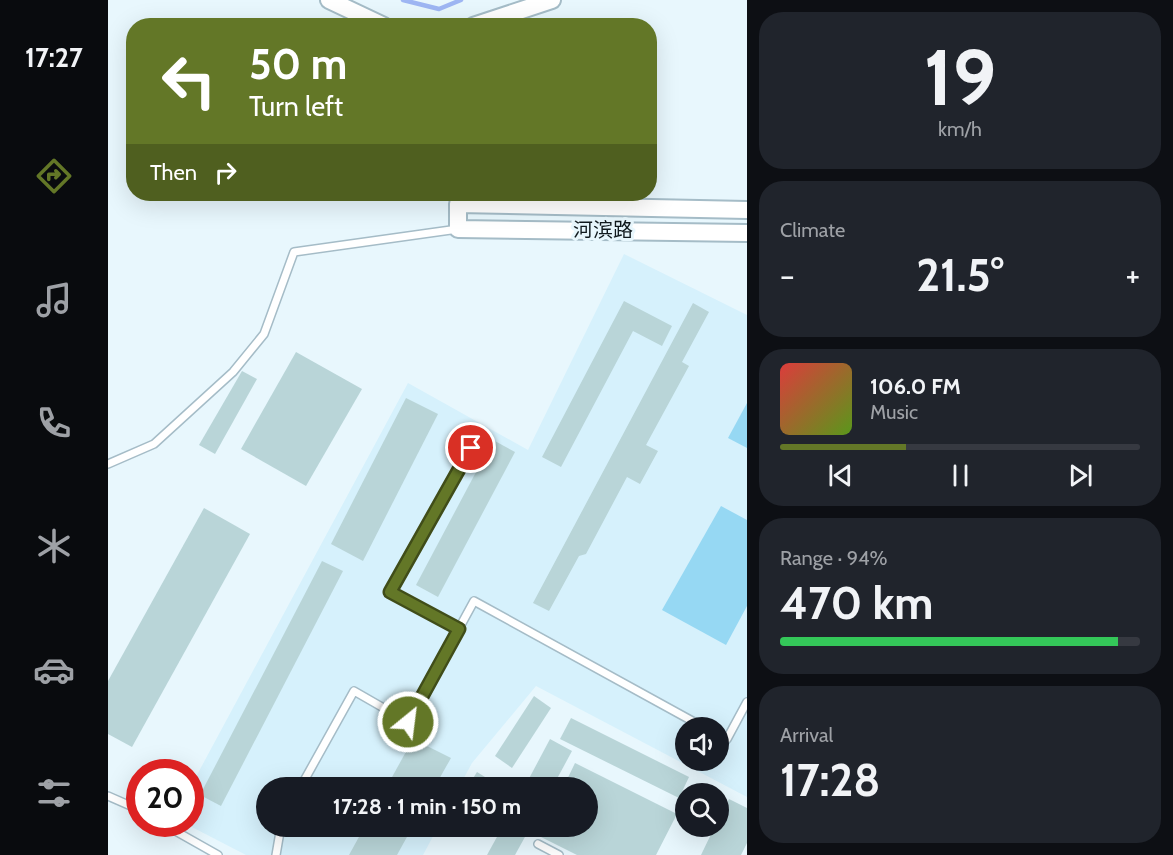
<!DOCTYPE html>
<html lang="en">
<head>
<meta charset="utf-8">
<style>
	:root { --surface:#171b24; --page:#20242c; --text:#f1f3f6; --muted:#9ea1a6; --line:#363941; --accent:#637727 }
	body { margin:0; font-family:Cabin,"Noto Sans SC",sans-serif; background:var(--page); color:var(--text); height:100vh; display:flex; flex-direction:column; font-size:22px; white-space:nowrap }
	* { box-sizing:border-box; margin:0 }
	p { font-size:20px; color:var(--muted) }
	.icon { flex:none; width:33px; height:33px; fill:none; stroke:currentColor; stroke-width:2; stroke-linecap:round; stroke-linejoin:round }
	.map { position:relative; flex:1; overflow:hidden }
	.sheet { display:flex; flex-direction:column; gap:12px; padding:12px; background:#0d0f14; width:426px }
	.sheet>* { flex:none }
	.top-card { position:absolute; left:18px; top:18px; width:531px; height:183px; border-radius:24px; box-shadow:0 6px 24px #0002; background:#637727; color:#fff; overflow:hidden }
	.tools { position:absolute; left:567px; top:717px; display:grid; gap:12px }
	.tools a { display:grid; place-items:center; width:54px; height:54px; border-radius:50%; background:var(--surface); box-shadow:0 6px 24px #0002; font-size:30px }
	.speed { position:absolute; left:18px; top:759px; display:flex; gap:12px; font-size:30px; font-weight:700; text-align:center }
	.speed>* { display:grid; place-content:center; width:78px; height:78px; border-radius:50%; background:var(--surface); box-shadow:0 6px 24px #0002; line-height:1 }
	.speed .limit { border:9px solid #d22; background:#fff; color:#111 }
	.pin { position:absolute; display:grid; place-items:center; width:51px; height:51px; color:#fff; margin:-26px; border:3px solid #fff; border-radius:50%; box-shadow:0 2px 6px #0007 }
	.me { position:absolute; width:66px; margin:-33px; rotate:29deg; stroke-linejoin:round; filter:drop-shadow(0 0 4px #0008) }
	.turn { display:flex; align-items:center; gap:21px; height:126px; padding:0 24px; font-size:27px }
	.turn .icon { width:78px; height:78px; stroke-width:2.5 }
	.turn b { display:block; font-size:42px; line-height:51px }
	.then { display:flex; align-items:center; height:57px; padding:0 24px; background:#0003; gap:12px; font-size:22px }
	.big { font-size:45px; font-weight:800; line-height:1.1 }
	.sheet .card { flex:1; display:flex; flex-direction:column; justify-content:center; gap:9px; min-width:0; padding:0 21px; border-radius:24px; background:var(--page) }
	.sheet .dial { align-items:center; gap:0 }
	.dial b { font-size:78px; line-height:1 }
	.song { display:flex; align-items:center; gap:18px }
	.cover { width:72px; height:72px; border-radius:9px; background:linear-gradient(135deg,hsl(0 70% 55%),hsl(90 70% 35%)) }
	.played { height:6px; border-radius:3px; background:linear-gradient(90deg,var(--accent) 35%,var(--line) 35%) }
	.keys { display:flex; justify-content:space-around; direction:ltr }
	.heat { display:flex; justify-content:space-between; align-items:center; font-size:33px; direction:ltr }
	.charge { height:9px; border-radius:4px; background:linear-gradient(90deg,#34c759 94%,var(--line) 0) }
	.trip { position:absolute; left:148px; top:777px; width:342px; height:60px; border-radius:30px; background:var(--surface); box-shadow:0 6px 24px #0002; font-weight:800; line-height:60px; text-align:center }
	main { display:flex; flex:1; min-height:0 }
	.tab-bar { display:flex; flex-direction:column; width:108px; justify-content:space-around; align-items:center; background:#090b0e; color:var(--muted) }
	.tab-bar .icon { width:42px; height:42px }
	.tab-bar .current { color:var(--accent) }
	.tab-bar b { font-size:27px; color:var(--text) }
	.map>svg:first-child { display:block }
</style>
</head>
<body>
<main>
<nav class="tab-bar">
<b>17:27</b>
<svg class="icon current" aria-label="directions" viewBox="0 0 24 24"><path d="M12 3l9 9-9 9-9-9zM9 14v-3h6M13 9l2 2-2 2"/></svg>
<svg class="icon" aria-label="music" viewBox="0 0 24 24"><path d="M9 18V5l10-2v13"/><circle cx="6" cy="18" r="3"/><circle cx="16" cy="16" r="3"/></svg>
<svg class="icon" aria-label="phone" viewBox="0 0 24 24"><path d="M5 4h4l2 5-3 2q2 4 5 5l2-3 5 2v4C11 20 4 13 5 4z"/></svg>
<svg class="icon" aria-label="climate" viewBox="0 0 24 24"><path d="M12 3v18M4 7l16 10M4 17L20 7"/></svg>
<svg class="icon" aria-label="car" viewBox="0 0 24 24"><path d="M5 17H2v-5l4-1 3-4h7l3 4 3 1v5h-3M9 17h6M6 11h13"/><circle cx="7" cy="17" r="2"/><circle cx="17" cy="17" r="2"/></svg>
<svg class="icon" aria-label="filters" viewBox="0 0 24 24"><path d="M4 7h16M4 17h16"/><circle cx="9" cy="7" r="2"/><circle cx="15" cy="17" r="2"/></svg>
</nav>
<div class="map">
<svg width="639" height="855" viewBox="0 0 639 855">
	<rect width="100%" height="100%" fill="#e8f7fd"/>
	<path fill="#d6f1fc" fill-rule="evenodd" d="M516,254L639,315V797L428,686L364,763L351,787L159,788V826L330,827L315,855H138L78,824H82L83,786L300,383L420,450ZM578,728H610V760H578Z"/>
	<g fill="#96d8f3">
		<path d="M639,403V448L620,438Z"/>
		<path d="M613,506L639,520V606L618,645L554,610Z"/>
	</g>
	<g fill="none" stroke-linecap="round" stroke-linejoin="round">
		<path stroke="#9eb6f3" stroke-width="4.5" d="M295,0L331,9L353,0"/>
	</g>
	<g fill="#b9d5d8">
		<path d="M516,301L564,326L554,346L525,331L453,467L434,457Z"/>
		<path d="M585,303L601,312L574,362L581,366L538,445L550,451L532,484L519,477L478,554L471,556L441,611L425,603Z"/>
		<path d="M188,352L254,389L198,486L133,449Z"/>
		<path d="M134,371L149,379L107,454L91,445Z"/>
		<path d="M298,398L330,414L255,561L223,544Z"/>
		<path d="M385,440L407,452L330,597L308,585Z"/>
		<path d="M96,508L142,534L24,747L0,734V681Z"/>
		<path d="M214,561L235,571L113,806L92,795Z"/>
		<path d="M426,696L443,708L404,768L387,756Z"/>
		<path d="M463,718L581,777L571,798L452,739Z"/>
		<path d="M305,739L343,758L326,788H278Z"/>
		<path d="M442,739L464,751L444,788H416Z"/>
		<path d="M467,763L569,814L548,855H469L431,836L435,826H480V788H455Z"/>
		<path d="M369,772L385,782L381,788H359Z"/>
		<path d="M621,799L639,808V843L633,855H593L607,826H610V820Z"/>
		<path d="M257,826H305L289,855H241Z"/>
		<path d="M395,826H423L407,855H379Z"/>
	</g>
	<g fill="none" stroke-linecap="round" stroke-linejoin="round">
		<g stroke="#a5bcc7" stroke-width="10">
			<g id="service">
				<path d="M0,464L46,444L125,372L156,334L186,252L350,229"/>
				<path d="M351,629L282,592L363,448"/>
				<path d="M610,735L619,739L639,702"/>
				<path d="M192,788L246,691L300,722L366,601L597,728"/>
				<path d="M0,796L32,810"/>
				<path d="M55,824L110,855"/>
				<path d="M430,844L451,855"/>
				<path d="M168,855L173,826"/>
			</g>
		</g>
		<g stroke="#a5bcc7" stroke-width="20">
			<g id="tertiary">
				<path d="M221,0L276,26"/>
				<path d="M365,26L444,0"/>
				<path d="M639,210L350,204V229L639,233"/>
			</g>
		</g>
		<use href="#service" stroke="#fff" stroke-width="7"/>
		<use href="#tertiary" stroke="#fff" stroke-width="16"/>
	</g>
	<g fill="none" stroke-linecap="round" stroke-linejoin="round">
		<g stroke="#404d19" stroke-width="15">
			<path id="route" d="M300,722L351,629L282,592L363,448"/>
		</g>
		<use href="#route" stroke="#637727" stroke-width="10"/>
	</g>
	<g text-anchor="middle" stroke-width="6" stroke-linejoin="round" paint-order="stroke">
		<g font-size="20" fill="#111a1e" stroke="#e8f7fd">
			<text x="495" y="237">河滨路</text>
		</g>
	</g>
</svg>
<div class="tools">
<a><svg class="icon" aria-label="sound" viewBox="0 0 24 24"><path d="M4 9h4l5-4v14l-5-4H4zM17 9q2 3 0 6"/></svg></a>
<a><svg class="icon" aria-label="search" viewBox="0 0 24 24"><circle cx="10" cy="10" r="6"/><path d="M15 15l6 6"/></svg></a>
</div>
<div class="speed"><div class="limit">20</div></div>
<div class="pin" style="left:363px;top:448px;background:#d93025"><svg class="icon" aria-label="arrive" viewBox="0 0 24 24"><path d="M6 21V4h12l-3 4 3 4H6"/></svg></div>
<svg class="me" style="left:300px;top:722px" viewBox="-20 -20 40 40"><circle r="17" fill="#637727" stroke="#fff" stroke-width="3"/><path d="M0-11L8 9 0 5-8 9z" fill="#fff"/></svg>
<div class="trip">17:28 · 1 min · 150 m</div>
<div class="top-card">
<div class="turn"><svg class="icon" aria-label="left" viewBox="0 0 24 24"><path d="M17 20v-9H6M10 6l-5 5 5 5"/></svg><div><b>50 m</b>Turn left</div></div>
<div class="then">Then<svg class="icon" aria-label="right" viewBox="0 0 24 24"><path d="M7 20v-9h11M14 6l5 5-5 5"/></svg></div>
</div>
</div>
<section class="sheet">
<div class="card dial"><b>19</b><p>km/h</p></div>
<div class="card"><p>Climate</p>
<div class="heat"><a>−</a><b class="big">21.5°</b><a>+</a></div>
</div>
<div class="card">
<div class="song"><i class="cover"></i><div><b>106.0 FM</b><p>Music</p></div></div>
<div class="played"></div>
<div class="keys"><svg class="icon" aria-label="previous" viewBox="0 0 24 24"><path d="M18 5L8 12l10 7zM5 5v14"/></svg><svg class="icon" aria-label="pause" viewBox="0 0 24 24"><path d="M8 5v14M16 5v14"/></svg><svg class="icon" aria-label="next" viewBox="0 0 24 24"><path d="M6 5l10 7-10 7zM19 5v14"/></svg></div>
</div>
<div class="card"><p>Range · 94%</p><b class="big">470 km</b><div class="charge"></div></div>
<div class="card"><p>Arrival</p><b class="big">17:28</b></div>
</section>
</main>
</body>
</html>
